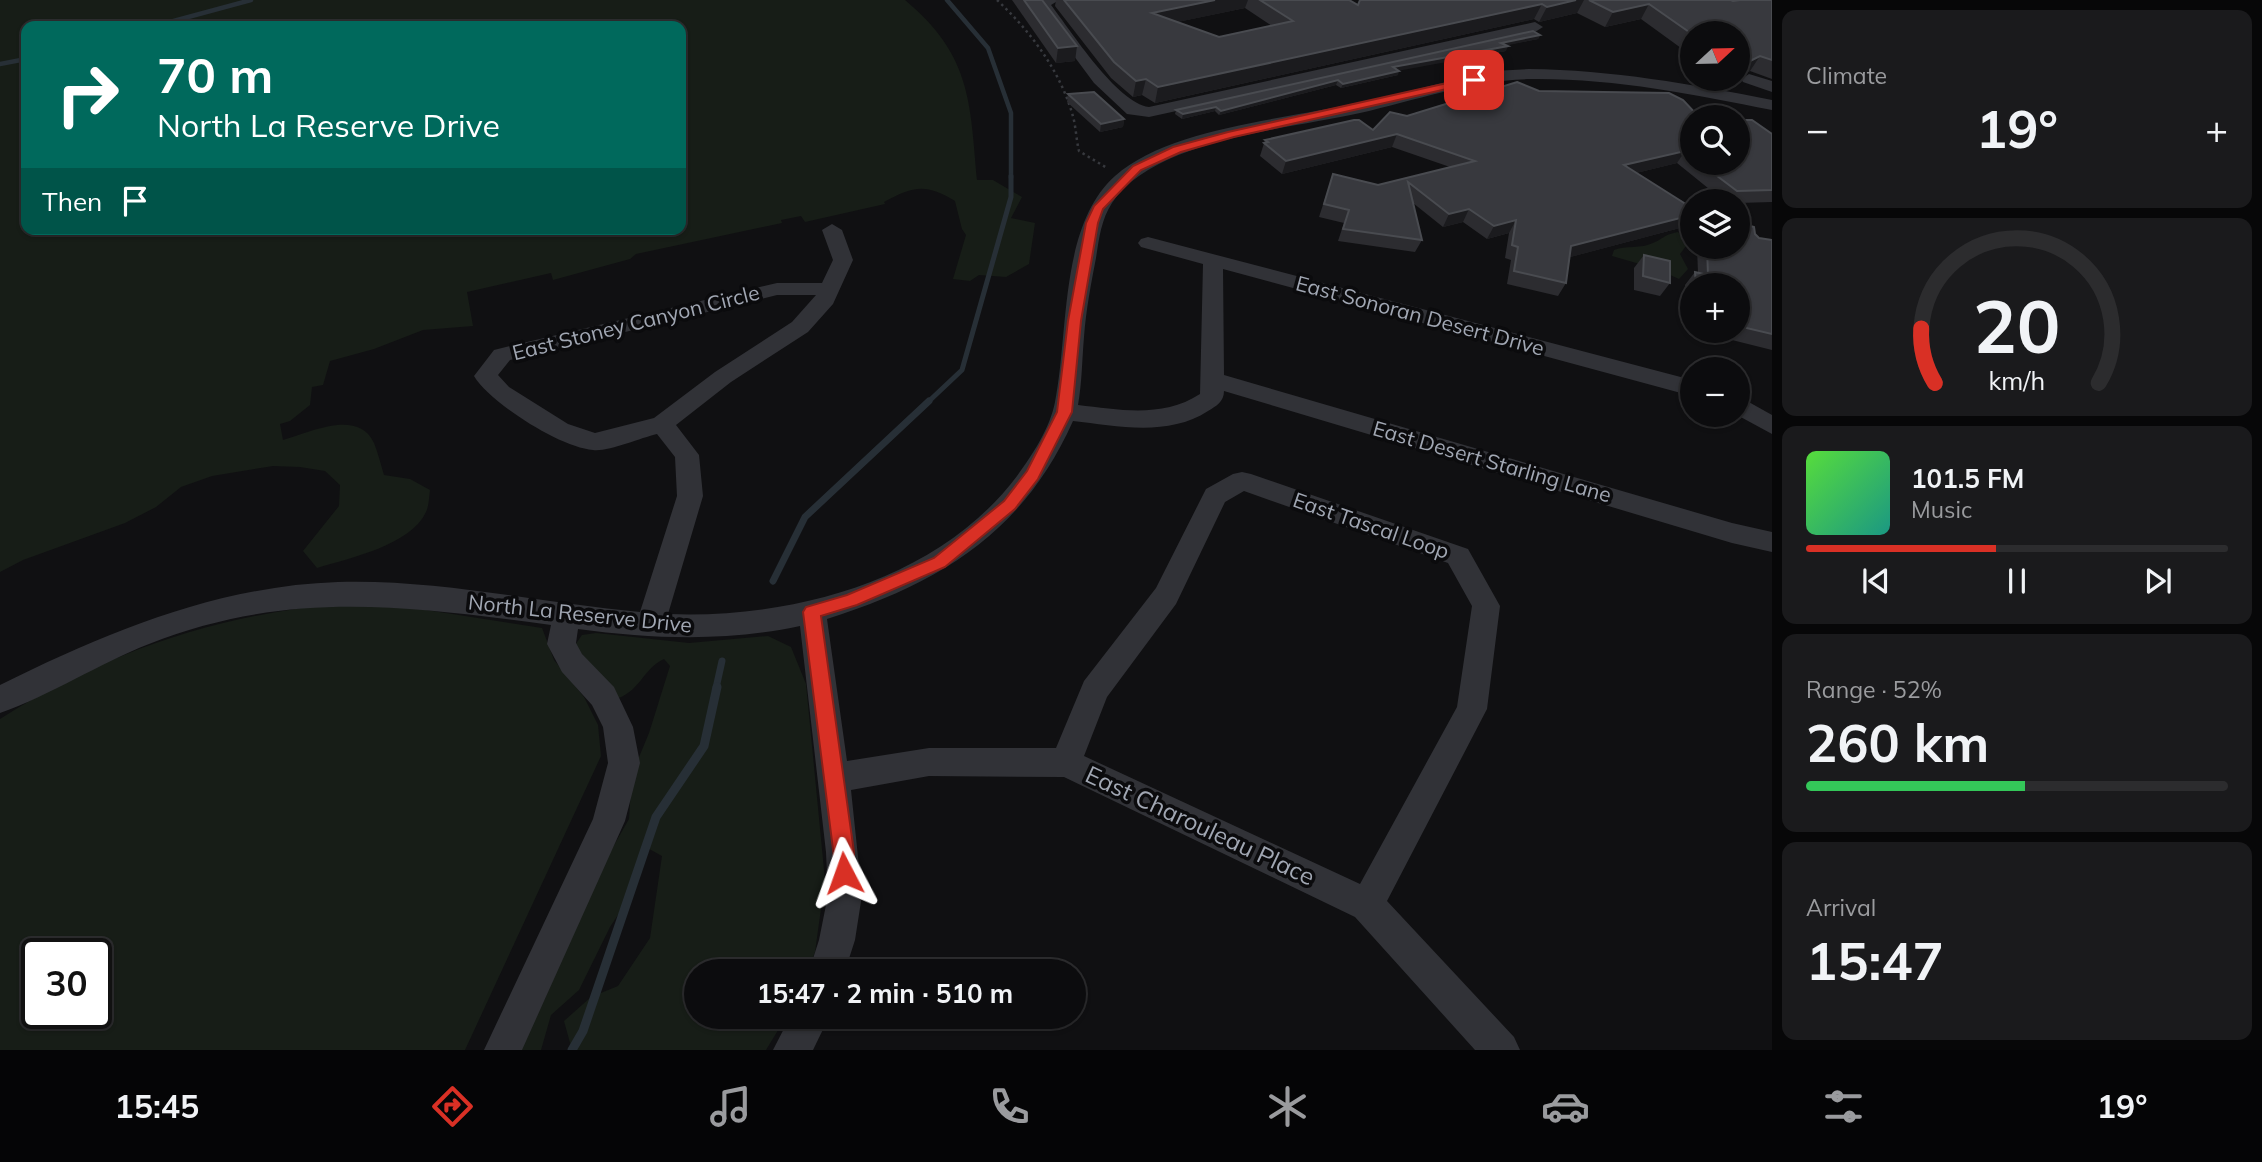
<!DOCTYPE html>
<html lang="en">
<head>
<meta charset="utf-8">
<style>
	:root { --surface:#0c0c0e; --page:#1a1a1c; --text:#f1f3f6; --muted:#9a9b9e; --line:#2c2c2e; --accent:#d93025 }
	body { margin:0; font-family:Mulish,sans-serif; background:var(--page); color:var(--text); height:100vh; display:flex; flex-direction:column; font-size:26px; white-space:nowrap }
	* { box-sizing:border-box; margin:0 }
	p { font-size:23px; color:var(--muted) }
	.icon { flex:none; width:38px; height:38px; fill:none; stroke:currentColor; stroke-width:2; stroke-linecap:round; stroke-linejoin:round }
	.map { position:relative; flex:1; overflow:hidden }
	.sheet { display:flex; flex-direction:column; gap:10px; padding:10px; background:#070708; width:490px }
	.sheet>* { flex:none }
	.top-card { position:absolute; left:21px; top:21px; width:665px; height:214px; border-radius:14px; box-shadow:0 2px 5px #0004,0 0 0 2px var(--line); background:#00695c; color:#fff; overflow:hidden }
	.needle { width:46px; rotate:68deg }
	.fabs { position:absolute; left:1680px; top:21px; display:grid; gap:14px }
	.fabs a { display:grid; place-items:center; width:70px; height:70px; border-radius:50%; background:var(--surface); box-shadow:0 2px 5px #0004,0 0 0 2px var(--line); font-size:35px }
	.speed { position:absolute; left:21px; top:938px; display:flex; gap:14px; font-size:35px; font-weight:700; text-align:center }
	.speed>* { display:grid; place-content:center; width:91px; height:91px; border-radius:50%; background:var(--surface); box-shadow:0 2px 5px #0004,0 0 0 2px var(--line); line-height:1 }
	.speed .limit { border:4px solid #111; border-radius:10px; background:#fff; color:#111 }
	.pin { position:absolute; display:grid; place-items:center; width:60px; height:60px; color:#fff; margin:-30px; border-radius:14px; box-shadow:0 4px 10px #0006 }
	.me { position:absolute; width:77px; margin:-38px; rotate:356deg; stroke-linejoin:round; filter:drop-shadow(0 0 5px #0008) }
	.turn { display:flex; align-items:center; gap:24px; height:147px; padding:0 21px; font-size:32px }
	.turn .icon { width:91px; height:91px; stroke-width:2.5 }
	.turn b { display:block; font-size:49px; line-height:60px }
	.then { display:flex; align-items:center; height:66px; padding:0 21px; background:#0003; gap:14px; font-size:26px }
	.big { font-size:52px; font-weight:700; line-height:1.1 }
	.sheet .widget { flex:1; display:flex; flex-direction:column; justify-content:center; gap:10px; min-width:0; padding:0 24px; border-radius:14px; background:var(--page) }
	.sheet .dial { align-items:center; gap:0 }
	.dial svg { height:182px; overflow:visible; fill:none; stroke:var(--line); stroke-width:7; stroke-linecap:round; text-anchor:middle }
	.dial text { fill:var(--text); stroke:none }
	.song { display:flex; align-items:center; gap:21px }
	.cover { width:84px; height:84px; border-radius:10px; background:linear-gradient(135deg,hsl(110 70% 55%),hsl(170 70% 35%)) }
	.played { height:7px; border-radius:4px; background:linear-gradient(90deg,var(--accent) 45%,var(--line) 45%) }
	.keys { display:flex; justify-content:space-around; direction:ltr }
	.heat { display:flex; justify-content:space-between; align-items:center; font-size:38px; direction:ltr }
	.charge { height:10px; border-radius:5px; background:linear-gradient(90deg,#34c759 52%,var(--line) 0) }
	.trip { position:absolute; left:684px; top:959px; width:402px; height:70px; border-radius:35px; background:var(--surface); box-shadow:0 2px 5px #0004,0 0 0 2px var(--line); font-weight:700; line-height:70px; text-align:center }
	.dock { display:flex; height:112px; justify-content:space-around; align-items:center; background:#050506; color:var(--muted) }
	.dock .icon { width:49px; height:49px }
	.dock .on { color:var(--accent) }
	.dock b { font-size:32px; color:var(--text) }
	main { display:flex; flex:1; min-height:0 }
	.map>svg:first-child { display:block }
</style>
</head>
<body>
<main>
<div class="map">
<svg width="1772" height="1050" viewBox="0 0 1772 1050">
	<rect width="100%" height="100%" fill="#101012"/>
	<g fill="#171d17" fill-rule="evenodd">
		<path d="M0,0H905C971,55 970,101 977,180H993L1022,197L1011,218L1035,223L1029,264L1006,277L979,275L970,281L953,279L966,235L962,229L955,201C926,183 913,186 884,202L885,204L805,222L801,216L781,220L782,223L636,254L630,259L553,280L551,273L467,292L473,326L423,330L374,349L330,361L323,385L312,387L310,405L290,421L280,424L283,440C309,433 358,408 374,443C378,453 381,465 384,475L410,479L430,490C429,497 429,506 426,512C411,545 350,558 317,568L303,551L339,506L340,485L325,471L300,467L273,466L212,476L181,487L156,507L125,523L23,560L0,572ZM26,26H681V229H26Z"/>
		<path d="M1678,232L1686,240V246L1680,254L1688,269L1679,279L1657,269L1612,256L1614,250C1626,245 1641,249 1653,243C1665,238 1663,235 1678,232Z"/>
		<path d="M340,604L407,607L542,628L554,660L584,697L598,725L601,756L465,1050H0V719C103,653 219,614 340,604ZM37,954H96V1013H37Z"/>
		<path d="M596,633L689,643L768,636L791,647L806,684L825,880L815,952L808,971H696V1017H786L766,1050H572L564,1021L591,997L618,986L650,938L662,856L642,845L637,886L610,927L579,990L551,1015L541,1050H518L544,1001L593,882L629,819L632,774L649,733L670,666L664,659C645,667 640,690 619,698L613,695L575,645L582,635Z"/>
	</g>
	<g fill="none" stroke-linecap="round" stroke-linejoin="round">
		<g stroke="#272f36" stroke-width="4.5">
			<path d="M947,0L988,48L1011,113V178"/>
			<path d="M155,26L251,0"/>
			<path d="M0,64L26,59"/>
		</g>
		<path stroke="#272f36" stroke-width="5" d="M927,403L962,370L1011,197V176"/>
		<g stroke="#272f36" stroke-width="7">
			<path d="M773,581L805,517L929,401"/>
			<path d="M716,688L722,661"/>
		</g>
		<path stroke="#272f36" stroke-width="9" d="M572,1050L583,1031L656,817L704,746L717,687"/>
		<path stroke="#37393e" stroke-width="2.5" stroke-dasharray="2.5 3.5" stroke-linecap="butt" d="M997,0C1030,31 1059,69 1072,113C1076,125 1076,139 1079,151L1107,168"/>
		<g fill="#313237" fill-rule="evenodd">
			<path d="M1035,0H1059L1051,5C1071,31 1117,103 1149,107L1535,22L1543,27L1535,32L1149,117L1127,114L1094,83L1036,5Z"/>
			<path d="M1529,69C1612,70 1691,84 1772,100V110C1692,94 1612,78 1531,79C1473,80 1416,100 1360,113C1289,129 1154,139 1112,203C1101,220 1099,239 1096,258C1091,284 1086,310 1084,337C1082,360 1082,383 1078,405C1121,410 1163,418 1200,394L1203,264L1141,247L1138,243L1141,239L1148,237L1692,380V396L1223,269L1224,375L1732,523L1772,532V552L1732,543L1224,391C1224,402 1216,406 1208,411C1168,437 1117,426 1073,421C1023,533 940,583 827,619L847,761L929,748H1056L1084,681L1156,588L1206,489L1233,474L1242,472L1251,474L1468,549L1500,606L1487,709L1387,901L1514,1037L1520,1050H1475L1355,917L1064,777L929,776L851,790L862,895L855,940L845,971H809L819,940L828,895L826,852L800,626C726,642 653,639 578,629L576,643L582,654L614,687L633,727L640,763L625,821L522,1050H484L593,819L608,763L603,727L592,705L562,672L547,644L551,625C407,606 288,589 149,644C98,664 51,695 0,713V685C107,632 217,586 338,582C439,579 540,603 640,612L677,496L675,457L657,434C640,438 608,452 593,450C561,448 490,403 474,376L494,350L502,348L777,283H822L833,260L822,230L832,224L842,230L853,260L833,304L808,332L731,382L676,425L699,455L703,496L668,614C793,619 939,580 1017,476C1033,454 1050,428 1055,402C1069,333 1059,226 1115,176C1166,130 1276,120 1342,106C1393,96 1443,82 1494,71ZM777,295H816L792,322L715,372L654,418L595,433L568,424L509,387L498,375L510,360ZM1244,491L1448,563L1472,606L1457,707L1360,884L1084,756L1107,697L1176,604L1225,502Z"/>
			<path d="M1749,74L1772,81V92L1743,82L1741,79Z"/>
			<path d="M1738,396L1772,415V434L1737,415Z"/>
			<path d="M790,1017H829L813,1050H773Z"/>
		</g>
	</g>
	<g fill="#2c2c30" fill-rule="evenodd">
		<path d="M1012,0H1042L1075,61L1056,63Z"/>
		<path d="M1056,0H1349L1358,5L1360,0H1772V79L1750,71L1742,75L1739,80L1726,81L1723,79H1738V33H1692V56L1641,19L1605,27L1577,13L1539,22L1534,19L1155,103L1142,95L1133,97L1111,78L1055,6ZM1245,8L1272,26L1219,37L1177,22Z"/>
		<path d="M1540,35L1538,39L1506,45V51L1398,70V75L1341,88L1336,85L1219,115L1215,111L1182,119L1175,114L1176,110Z"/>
		<path d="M1539,91L1692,117V163H1738L1772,134V202L1738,203V201H1724L1677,163L1636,173L1692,208V224L1691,225L1570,257L1566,283L1558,296L1507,284L1511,260L1505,258L1509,233L1487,239L1463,222L1443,227L1413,203L1422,240L1415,252L1338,241L1344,223L1319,217L1333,174L1378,185L1450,167L1392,147L1282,174L1260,156L1265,140L1373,130L1407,116Z"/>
		<path d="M1068,94L1124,119L1123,127L1100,132L1067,102Z"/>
		<path d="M1744,224L1759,238L1772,240V350L1696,331H1738V285H1692V330L1689,329L1685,285L1695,272L1698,273L1697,247H1738Z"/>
		<path d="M1644,255L1670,283L1660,296L1634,290V268Z"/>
	</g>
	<g fill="#1b1b1e">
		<path d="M1215,0H1248L1245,8L1149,28L1152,13Z"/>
		<path d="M1576,0H1584L1577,13L1539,22L1547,7Z"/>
		<path d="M1542,4L1534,19L1155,103L1158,87Z"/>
		<path d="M1649,4L1641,19L1605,27L1613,12Z"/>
		<path d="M1540,35L1538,39L1499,47L1501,43Z"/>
		<path d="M1077,46L1075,61L1056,63L1058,48Z"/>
		<path d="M1508,46L1506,51L1392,72L1393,67Z"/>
		<path d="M1760,56L1750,71L1742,75L1749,65L1750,61Z"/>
		<path d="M1399,71L1398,75L1341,88L1343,84Z"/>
		<path d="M1146,79L1142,95L1133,97L1136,81Z"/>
		<path d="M1338,80L1336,85L1219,115L1221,111Z"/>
		<path d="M1216,107L1215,111L1182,119L1183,114Z"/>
		<path d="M1124,119L1123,127L1100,132L1101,124Z"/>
		<path d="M1397,134L1392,147L1282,174L1286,161Z"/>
		<path d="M1685,151L1677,163L1616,178L1624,165Z"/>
		<path d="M1469,209L1463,222L1443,227L1449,214Z"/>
		<path d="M1692,215V224L1691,225L1563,259L1571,246Z"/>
		<path d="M1516,220L1509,233L1487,239L1494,226Z"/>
	</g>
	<g fill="#38393e" stroke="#494b50" stroke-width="2">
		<path d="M1024,0H1042L1077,46L1058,48Z"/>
		<path d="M1064,0H1215L1152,13L1219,37L1293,21L1260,0H1349L1358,5L1360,0H1576L1547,7L1542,4L1158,87L1146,79L1136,81L1114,62Z"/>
		<path d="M1589,0H1731L1733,1L1740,0H1772V60L1760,56L1750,61L1749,65H1738V33L1692,34L1649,4L1613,12Z"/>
		<path d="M1533,31L1540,35L1501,43L1508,46L1393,67L1399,71L1343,84L1338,80L1221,111L1216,107L1183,114L1176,110Z"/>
		<path d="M1517,82L1539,91L1669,93L1683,100L1699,117H1692V156L1685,151L1624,165L1692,208V215L1571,246L1566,283L1514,271L1518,247L1512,245L1516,220L1494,226L1469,209L1449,214L1408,182L1422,240L1343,229L1349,210L1324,204L1333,174L1378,185L1475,161L1397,134L1286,161L1264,143L1268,142L1265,140L1354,120H1359L1373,130L1390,112L1407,116Z"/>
		<path d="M1094,92L1124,119L1101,124L1068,94Z"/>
		<path d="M1738,120H1752L1772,134V190L1737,191L1700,163H1738Z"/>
		<path d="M1738,219L1743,220L1744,224L1754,227L1755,234L1759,238L1772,240V334L1738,326V285H1696L1695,272L1708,275L1707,247H1738Z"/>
		<path d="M1644,255L1670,261V283L1643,276Z"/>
	</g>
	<path fill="#d93025" stroke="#8d1f18" stroke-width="2" d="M1474,77L1478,78V82L1234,137L1181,152L1141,170L1103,209L1098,223L1081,321L1072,412L1038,479L1015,509L945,567L857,605L821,616L854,852V873L851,881L844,884L837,881L803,612L806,607L847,595L934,558L1004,501L1027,471L1057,412L1068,321L1086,223L1094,206L1133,166L1173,147L1228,132Z"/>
	<g text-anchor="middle" stroke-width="7" stroke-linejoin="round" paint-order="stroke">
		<g font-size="21" fill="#a1a7b3" stroke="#0b0b0d">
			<text transform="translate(1420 316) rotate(15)" y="7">East Sonoran Desert Drive</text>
			<text transform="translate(636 323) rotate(-14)" y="7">East Stoney Canyon Circle</text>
			<text transform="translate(1492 462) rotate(16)" y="7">East Desert Starling Lane</text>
			<text transform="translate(1371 526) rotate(19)" y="7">East Tascal Loop</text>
			<text transform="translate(580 614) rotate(6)" y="7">North La Reserve Drive</text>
		</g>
		<g font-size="24" fill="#a1a7b3" stroke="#0b0b0d">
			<text transform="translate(1200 826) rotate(25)" y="8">East Charouleau Place</text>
		</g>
	</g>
</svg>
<div class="fabs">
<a><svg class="needle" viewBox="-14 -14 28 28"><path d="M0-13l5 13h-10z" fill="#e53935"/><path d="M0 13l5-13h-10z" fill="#9a9b9e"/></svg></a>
<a><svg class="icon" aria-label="search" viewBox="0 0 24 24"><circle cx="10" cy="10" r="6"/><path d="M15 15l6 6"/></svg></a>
<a><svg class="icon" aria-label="layers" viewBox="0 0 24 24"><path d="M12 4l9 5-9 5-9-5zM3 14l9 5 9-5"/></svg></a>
<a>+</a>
<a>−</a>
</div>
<div class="speed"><div class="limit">30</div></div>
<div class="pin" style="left:1474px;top:80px;background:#d93025"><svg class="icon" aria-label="arrive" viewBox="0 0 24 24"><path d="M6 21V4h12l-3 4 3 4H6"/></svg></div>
<svg class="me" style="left:844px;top:873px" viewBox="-20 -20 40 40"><path d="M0-17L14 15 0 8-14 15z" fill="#d93025" stroke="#fff" stroke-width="4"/></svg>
<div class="trip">15:47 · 2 min · 510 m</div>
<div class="top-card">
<div class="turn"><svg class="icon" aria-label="right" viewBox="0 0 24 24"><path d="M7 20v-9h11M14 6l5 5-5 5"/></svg><div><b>70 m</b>North La Reserve Drive</div></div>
<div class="then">Then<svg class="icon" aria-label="arrive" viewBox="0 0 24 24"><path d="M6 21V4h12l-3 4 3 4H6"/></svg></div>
</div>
</div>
<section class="sheet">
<div class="widget"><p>Climate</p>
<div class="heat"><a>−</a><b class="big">19°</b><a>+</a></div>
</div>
<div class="widget dial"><svg viewBox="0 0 100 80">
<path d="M14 69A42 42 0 1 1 86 69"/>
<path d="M14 69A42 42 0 0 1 8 45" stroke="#d93025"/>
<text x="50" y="56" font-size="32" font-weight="700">20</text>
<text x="50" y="72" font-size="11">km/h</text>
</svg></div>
<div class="widget">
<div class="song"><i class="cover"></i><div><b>101.5 FM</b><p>Music</p></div></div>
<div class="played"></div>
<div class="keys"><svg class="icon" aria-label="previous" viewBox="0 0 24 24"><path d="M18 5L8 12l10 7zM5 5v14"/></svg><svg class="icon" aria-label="pause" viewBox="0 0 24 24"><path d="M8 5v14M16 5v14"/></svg><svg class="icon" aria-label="next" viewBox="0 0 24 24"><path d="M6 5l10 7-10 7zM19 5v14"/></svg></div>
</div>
<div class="widget"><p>Range · 52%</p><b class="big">260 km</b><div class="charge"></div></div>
<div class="widget"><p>Arrival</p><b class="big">15:47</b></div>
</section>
</main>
<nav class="dock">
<b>15:45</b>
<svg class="icon on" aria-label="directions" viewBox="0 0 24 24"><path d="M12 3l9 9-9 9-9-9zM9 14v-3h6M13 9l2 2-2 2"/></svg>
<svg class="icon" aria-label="music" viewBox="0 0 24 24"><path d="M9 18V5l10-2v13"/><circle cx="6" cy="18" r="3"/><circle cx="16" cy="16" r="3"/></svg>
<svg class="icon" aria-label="phone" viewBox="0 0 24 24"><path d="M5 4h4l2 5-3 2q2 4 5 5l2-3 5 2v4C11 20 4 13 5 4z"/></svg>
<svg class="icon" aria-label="climate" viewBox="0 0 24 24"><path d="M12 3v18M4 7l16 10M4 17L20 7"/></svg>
<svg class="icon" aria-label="car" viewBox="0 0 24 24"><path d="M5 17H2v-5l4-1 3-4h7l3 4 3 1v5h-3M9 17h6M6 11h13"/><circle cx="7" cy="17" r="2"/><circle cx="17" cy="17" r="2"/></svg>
<svg class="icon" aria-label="filters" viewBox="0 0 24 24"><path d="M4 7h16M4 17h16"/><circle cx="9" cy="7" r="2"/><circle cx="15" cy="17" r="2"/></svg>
<b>19°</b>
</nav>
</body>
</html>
